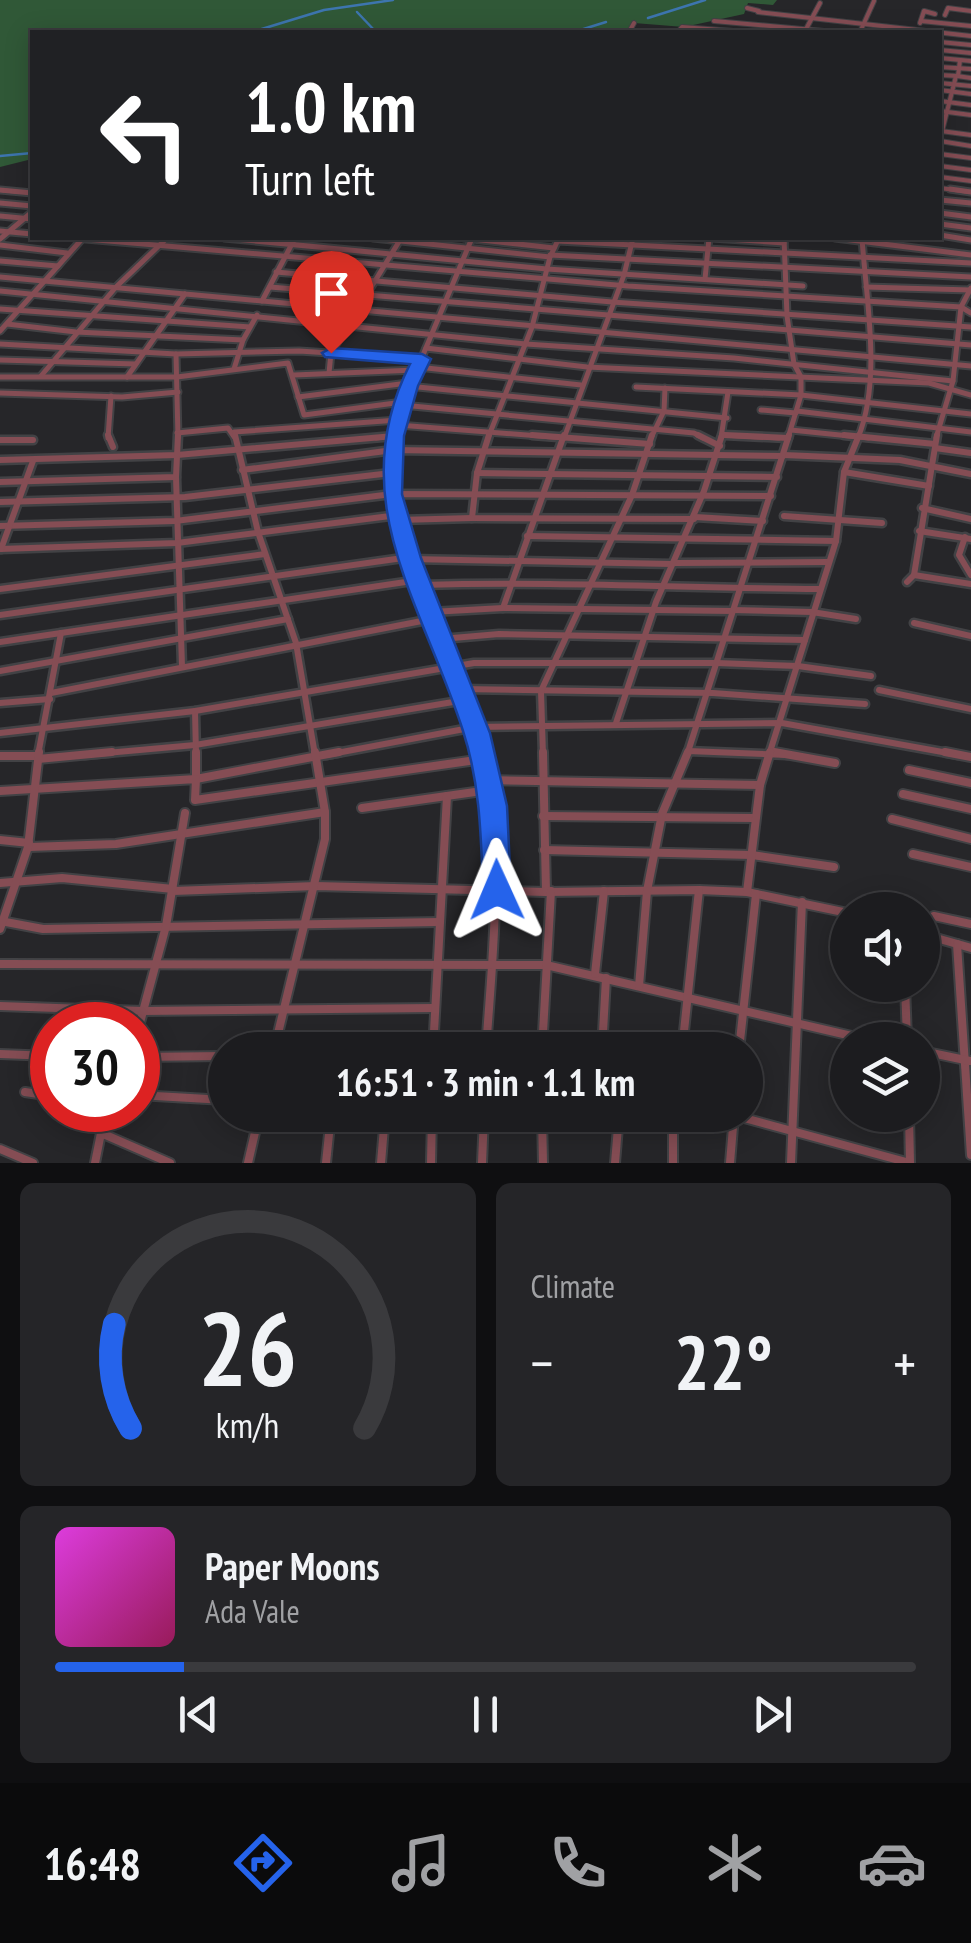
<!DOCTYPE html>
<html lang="en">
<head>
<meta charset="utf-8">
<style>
	:root { --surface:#1c1c1f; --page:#252528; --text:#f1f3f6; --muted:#a0a1a4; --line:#3a3a3d; --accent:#2563eb }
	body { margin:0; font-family:"PT Sans Narrow",sans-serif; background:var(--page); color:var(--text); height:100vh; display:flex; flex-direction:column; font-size:38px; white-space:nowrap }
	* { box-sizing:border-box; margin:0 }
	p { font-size:32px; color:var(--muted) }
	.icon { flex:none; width:55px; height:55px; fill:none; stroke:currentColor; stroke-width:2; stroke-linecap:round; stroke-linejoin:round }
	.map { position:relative; height:1163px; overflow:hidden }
	.drawer { display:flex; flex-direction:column; gap:20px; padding:20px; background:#0f0f11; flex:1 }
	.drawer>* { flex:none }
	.top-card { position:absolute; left:30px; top:30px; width:912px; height:210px; border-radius:0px; box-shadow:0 5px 25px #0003,0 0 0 2px var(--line); background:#202124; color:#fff; overflow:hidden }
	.controls { position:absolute; left:830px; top:892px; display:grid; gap:20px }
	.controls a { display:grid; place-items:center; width:110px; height:110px; border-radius:50%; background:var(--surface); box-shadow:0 5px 25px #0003,0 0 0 2px var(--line); font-size:50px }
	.speed { position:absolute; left:30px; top:1002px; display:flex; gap:20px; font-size:50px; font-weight:700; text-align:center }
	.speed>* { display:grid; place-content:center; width:130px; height:130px; border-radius:50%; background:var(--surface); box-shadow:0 5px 25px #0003,0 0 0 2px var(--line); line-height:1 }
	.speed .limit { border:15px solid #d22; background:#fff; color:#111 }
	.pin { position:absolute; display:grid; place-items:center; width:85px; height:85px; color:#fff; margin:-102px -42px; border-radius:50% 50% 50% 0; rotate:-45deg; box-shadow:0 0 10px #0007 }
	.pin .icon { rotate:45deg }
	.me { position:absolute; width:110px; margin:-55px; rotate:359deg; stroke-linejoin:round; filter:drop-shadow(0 0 8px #0008) }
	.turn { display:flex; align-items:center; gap:35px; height:210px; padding:0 50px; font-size:45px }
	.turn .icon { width:130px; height:130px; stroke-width:2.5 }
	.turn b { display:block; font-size:70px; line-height:85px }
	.big { font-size:75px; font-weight:700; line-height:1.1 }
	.drawer .widget { flex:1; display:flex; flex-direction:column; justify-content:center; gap:15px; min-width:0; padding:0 35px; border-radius:15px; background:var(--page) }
	.drawer .dial { align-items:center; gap:0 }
	.dial svg { height:260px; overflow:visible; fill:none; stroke:var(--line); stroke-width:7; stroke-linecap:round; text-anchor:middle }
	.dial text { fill:var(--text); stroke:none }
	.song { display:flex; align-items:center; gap:30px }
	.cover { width:120px; height:120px; border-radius:15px; background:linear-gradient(135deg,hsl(300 70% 55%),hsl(330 70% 35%)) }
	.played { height:10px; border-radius:5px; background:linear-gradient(90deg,var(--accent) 15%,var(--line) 15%) }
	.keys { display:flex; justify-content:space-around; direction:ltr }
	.heat { display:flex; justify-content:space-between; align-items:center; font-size:55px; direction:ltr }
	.drawer .tiles { flex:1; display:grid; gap:20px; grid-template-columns:1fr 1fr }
	.widget:last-child { grid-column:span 2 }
	.trip { position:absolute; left:208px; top:1032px; width:555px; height:100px; border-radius:50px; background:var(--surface); box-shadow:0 5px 25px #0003,0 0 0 2px var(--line); font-weight:700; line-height:100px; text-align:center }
	.dock { display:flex; height:160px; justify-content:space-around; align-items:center; background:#0b0b0c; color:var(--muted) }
	.dock .icon { width:70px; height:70px }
	.dock .current { color:var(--accent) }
	.dock b { font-size:45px; color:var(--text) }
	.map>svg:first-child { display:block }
</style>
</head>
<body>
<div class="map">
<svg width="971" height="1163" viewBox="0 0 971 1163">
	<rect width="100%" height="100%" fill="#262629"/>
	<path fill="#305837" d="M0,0H777L773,5L748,3L744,14L684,27L634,23L628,32H32V159L0,167Z"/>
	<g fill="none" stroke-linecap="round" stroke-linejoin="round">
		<g stroke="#3d75af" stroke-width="2.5">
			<path d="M357,12L376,32"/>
			<path d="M648,18L705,0"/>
			<path d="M252,32L324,10L393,0"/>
			<path d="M574,32L606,22"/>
			<path d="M0,156L32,153"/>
		</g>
		<g stroke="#424245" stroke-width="6">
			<g id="minor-far3">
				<path d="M747,8L759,11"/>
				<path d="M758,12L971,36"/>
				<path d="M945,15L948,8L971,11"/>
				<path d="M714,21L835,32"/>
				<path d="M921,21L971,26"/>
				<path d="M920,23L924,11L935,14"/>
				<path d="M805,31L820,3"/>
				<path d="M629,32L634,23"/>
				<path d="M678,32L682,27L746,32"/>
				<path d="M860,32L874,1"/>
				<path d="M940,42L971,45"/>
				<path d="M940,50L971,53"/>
				<path d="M940,58L971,61"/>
				<path d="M940,67L971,69"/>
				<path d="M940,75L958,76L960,60"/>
				<path d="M957,76L971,78"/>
				<path d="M940,83L971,86"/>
				<path d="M940,90L971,94"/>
				<path d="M940,101L971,105"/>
				<path d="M940,111L971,115"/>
				<path d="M941,131L971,135"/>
				<path d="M940,139L956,76"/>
				<path d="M940,141L971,146"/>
				<path d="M940,154L971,158"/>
				<path d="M31,161L32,168"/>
				<path d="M940,166L971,170"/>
				<path d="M940,177L971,181"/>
				<path d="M940,188L969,192"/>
				<path d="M0,190L19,192"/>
			</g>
		</g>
		<g stroke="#424245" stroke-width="9">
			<g id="minor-far2">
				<path d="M950,189L971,192"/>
				<path d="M0,190L32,193"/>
				<path d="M940,200L971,203"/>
				<path d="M0,203L32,206"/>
				<path d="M940,213L971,217"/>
				<path d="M0,216L32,219"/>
				<path d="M940,224L971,228"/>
				<path d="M0,231L32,234"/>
				<path d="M940,235L971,240"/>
				<path d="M74,238L628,286L961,307L971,313"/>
				<path d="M224,238L547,269L803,286"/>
				<path d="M373,238L550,257"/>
				<path d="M464,238L554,248"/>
				<path d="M712,238L784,243"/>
				<path d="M784,238L787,316L794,364L801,377V395L788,438"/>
				<path d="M835,238L971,255"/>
				<path d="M0,239L32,212"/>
				<path d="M558,241L971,263"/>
				<path d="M0,245L67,253"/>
				<path d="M550,255L971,277"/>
				<path d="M0,261L58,266"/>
				<path d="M276,272L612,302L971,327"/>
				<path d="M0,277L971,366"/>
				<path d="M705,279L709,238"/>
				<path d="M270,287L971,345"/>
				<path d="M866,287L970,290"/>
				<path d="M0,291L526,344L734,358L953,381"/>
				<path d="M262,301L295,238"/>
				<path d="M0,309L250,327"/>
				<path d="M7,324L76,332L243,340"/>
				<path d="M0,331L82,239"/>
				<path d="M0,344L176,354L299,351L422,359"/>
				<path d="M426,348L587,367L929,383L971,395"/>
				<path d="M176,354L178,438"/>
				<path d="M0,360L136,364"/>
				<path d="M418,367L581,385"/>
				<path d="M234,369L243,340L257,315"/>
				<path d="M329,373L331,353L400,240"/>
				<path d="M294,375L416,370"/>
				<path d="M41,376L116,287L167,238"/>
				<path d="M0,377H177L288,363L304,415L403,402"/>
				<path d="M127,377L185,294"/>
				<path d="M408,386L727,418"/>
				<path d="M636,387L801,395L971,414"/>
				<path d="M0,393L122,397L178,392"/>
				<path d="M298,397L408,383"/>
				<path d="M402,405L694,433L703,438"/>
				<path d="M761,410L796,413"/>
				<path d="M797,411L971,432"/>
				<path d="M398,425L565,438"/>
				<path d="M791,430L869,438"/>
				<path d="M234,432L398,420"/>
				<path d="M177,433L228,428L235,438"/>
				<path d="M722,435L779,438"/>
				<path d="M108,438L111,396"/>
				<path d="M376,438L394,436"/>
				<path d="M394,438L402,405L472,238"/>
				<path d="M488,438L532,327L550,257L559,238"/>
				<path d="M564,438L624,275L633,238"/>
				<path d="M651,438L664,411L665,388"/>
				<path d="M721,438L728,392"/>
				<path d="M858,438C882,379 866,300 862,238"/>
				<path d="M936,438L953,381L961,307L971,288"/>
			</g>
		</g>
		<g stroke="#424245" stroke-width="11">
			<g id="minor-far1">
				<path d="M108,435L113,447"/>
				<path d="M235,435L258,532L296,643L315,755"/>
				<path d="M394,435L392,494L410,559L482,755"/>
				<path d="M489,435L477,473L472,518L694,519"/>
				<path d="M532,435L650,444"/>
				<path d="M564,435L503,608L732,611"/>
				<path d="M698,435L720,446"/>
				<path d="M724,435L788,438"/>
				<path d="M844,435L935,444"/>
				<path d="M0,440H33"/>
				<path d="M935,448L971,453"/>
				<path d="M784,455L900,460L971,474"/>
				<path d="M0,460L177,455L394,436"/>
				<path d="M242,470L393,450L783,456"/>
				<path d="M844,472L929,486"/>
				<path d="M477,473L777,477"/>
				<path d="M176,477L182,666"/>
				<path d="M0,482L176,477L178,435"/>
				<path d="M0,502L185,497L391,473"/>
				<path d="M922,508L971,519"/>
				<path d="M784,516L882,523"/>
				<path d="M695,517L763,521"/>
				<path d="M399,520L472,518"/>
				<path d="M0,526L175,521L392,494L771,496"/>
				<path d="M919,531L971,539"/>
				<path d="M527,536L836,541"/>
				<path d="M965,537L959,555L971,575"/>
				<path d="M0,549L177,543L398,515"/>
				<path d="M1,549L33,461"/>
				<path d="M410,559L672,564"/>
				<path d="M675,563L828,562"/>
				<path d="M914,575L971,584"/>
				<path d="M907,582L914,575L937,435"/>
				<path d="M421,585C553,581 686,588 819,589"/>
				<path d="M0,589L265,554"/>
				<path d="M733,610L812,612L856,619"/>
				<path d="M431,612L503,608"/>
				<path d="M0,615L410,557"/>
				<path d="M914,623L971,636"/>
				<path d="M441,639L499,634L805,640"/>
				<path d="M0,642L419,580"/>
				<path d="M0,671L288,619"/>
				<path d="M461,689L713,693L865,704"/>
				<path d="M879,690L971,709"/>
				<path d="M51,693L432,619"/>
				<path d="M0,703L50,699"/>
				<path d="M195,711L196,755"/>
				<path d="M616,723L656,602L704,491L722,435"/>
				<path d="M0,733L195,711L474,663H717L798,666L871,676"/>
				<path d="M688,751L788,755"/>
				<path d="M38,755L61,633"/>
				<path d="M84,755L195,745L465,700"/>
				<path d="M326,755L475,727L782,723L959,755"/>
				<path d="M543,755L541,691L632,495L652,435"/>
				<path d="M687,755L789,435"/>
				<path d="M769,755L836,541L844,472L859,435"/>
			</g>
		</g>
		<g stroke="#424245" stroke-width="12">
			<g id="minor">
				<path d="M196,752V779L339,752"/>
				<path d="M482,752C505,855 493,946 486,1050"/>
				<path d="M543,752L546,892"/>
				<path d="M774,752L835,763"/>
				<path d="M945,752L971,757"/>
				<path d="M0,756H38"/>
				<path d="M38,759L112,752"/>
				<path d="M909,770L971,783"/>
				<path d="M485,780L760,785"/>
				<path d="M0,791L196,779L195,800L483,759"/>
				<path d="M903,794L971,809"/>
				<path d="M362,808L489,790"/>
				<path d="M543,816L754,818"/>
				<path d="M892,819L971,839"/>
				<path d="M0,840L29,843"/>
				<path d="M29,847L116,844L325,812"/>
				<path d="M544,850L752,855L834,867"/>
				<path d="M913,854L971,867"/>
				<path d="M0,883L62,878L173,889"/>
				<path d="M173,891L316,886L546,892L699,890L747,892L848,913"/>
				<path d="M747,892L760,785L770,752"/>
				<path d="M934,916L971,924"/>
				<path d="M0,921L43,929L439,922"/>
				<path d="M0,929L28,847L39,752"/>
				<path d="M922,934L971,948"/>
				<path d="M957,944L971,1155"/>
				<path d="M0,964L546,965L869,1040"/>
				<path d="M595,974L604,891"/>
				<path d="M905,985L907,1040"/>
				<path d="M639,986L647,891L662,814L688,752"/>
				<path d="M0,1006L143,1011L434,1008"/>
				<path d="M138,1030L166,926L185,813"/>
				<path d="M274,1050L325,839V812L315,752"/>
				<path d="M433,1050L447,796"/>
				<path d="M542,1050L551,891"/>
				<path d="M602,1050L606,978"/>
				<path d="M682,1050L699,890"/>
				<path d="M739,1050L756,894"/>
				<path d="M922,1051L970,1061"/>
				<path d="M0,1054L52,1056"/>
				<path d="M138,1057L225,1056"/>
				<path d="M25,1092L52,1096"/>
				<path d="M138,1095L225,1100"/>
				<path d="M542,1115L543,1163"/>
				<path d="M673,1115V1163"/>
				<path d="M733,1115L910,1163"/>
				<path d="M909,1115L910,1163"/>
				<path d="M101,1133L170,1163"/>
				<path d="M0,1149L33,1163"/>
				<path d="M95,1163L101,1133L113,1110"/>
				<path d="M248,1163L259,1115"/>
				<path d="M326,1163L331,1115"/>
				<path d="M381,1163L385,1115"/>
				<path d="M431,1163L432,1115"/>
				<path d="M482,1163L484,1115"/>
				<path d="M615,1163L619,1115"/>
				<path d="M730,1163L734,1115"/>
				<path d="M791,1163L802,902"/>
			</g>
		</g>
		<use href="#minor-far3" stroke="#854d54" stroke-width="4"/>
		<use href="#minor-far2" stroke="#854d54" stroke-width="5"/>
		<use href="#minor-far1" stroke="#854d54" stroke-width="6"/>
		<use href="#minor" stroke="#854d54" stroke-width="8"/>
	</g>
	<path fill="#2563eb" stroke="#184099" stroke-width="2.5" d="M331,348L422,354L431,359L418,386L404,436L402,494L421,558L490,733L507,806L511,890L507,899L497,902L487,899L483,890C481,836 480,783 463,731C422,603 342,498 410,364L325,357L322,353Z"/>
</svg>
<div class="controls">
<a><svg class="icon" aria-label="sound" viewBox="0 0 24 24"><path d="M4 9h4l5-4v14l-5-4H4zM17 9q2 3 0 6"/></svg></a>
<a><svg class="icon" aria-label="layers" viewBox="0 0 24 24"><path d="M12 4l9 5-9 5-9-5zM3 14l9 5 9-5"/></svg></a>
</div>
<div class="speed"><div class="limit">30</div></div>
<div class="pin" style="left:331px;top:353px;background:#d93025"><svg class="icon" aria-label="arrive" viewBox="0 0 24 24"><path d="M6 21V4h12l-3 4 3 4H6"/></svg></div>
<svg class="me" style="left:497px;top:890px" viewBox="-20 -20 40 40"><path d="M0-17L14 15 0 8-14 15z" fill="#2563eb" stroke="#fff" stroke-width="4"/></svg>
<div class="trip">16:51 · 3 min · 1.1 km</div>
<div class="top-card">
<div class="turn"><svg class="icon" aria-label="left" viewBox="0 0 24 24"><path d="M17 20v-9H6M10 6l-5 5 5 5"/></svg><div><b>1.0 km</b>Turn left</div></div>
</div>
</div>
<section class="drawer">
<div class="tiles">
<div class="widget dial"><svg viewBox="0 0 100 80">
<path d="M14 69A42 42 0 1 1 86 69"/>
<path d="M14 69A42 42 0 0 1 9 37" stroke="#2563eb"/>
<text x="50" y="56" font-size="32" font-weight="700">26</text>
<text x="50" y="72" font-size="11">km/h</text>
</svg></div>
<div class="widget"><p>Climate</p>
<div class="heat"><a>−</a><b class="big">22°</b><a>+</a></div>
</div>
<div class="widget">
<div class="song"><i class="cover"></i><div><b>Paper Moons</b><p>Ada Vale</p></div></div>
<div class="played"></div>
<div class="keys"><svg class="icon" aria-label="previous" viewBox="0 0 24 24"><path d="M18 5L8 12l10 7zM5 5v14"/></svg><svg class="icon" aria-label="pause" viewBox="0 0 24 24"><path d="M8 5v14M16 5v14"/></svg><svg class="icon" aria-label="next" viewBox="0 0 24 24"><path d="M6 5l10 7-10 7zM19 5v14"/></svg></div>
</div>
</div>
</section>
<nav class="dock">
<b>16:48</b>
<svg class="icon current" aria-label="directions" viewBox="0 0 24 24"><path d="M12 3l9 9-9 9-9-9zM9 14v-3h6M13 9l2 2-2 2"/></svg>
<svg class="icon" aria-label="music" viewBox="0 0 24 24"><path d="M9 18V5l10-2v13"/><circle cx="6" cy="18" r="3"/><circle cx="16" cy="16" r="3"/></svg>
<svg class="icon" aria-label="phone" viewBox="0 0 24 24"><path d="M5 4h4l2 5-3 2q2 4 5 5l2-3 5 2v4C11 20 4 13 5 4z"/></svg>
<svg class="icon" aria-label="climate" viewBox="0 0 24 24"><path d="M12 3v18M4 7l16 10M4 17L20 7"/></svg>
<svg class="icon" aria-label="car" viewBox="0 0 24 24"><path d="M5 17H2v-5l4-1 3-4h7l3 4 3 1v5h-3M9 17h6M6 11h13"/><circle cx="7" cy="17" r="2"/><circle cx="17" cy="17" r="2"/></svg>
</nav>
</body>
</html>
